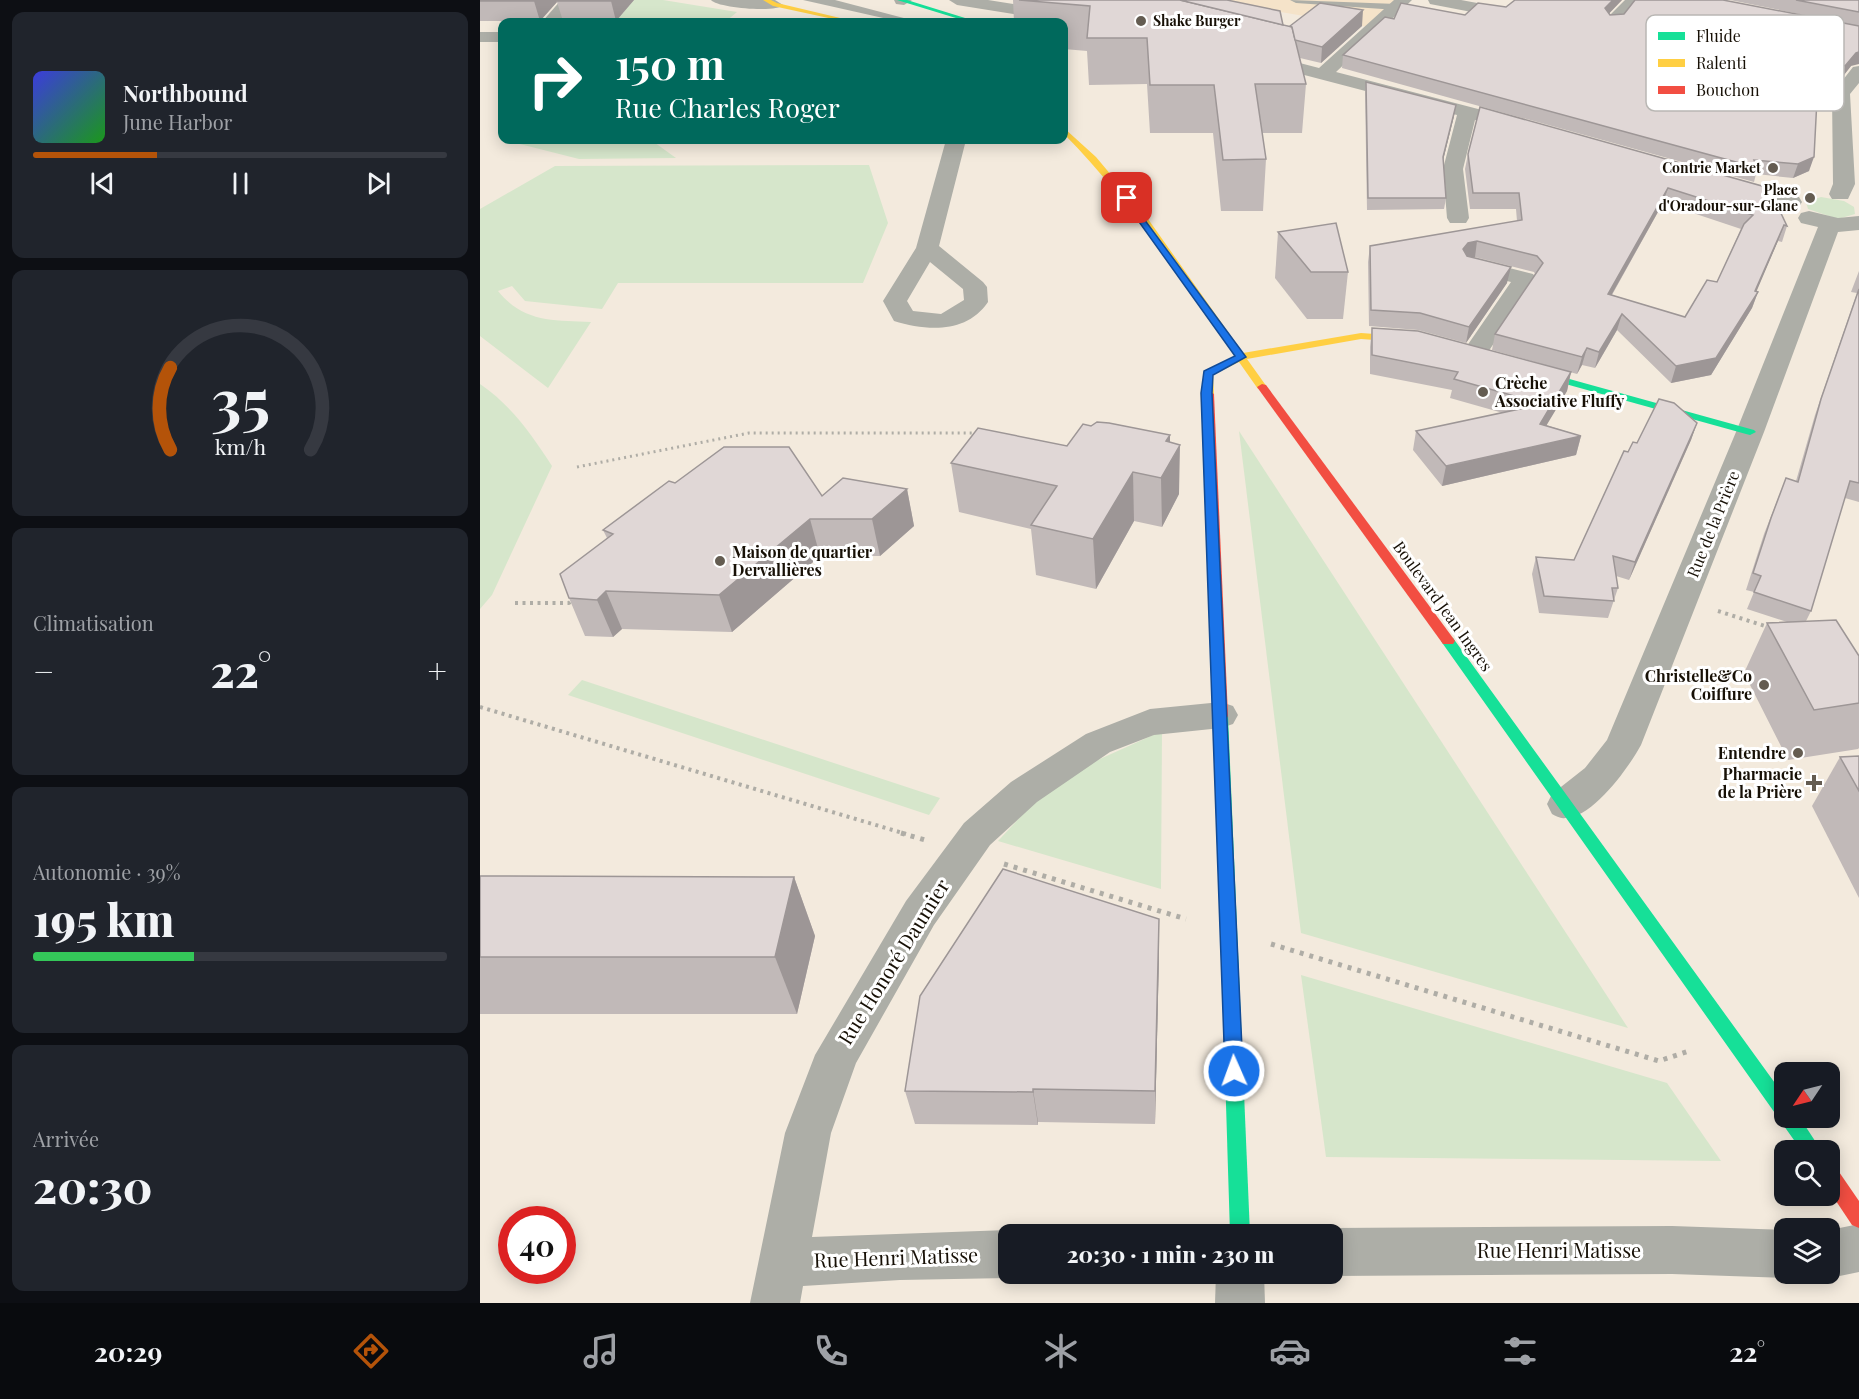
<!DOCTYPE html>
<html lang="fr">
<head>
<meta charset="utf-8">
<style>
	:root { --surface:#171b24; --page:#20242c; --text:#f1f3f6; --muted:#9ea1a6; --line:#363941; --accent:#b45309 }
	body { margin:0; font-family:"Playfair Display",serif; background:var(--page); color:var(--text); height:100vh; display:flex; flex-direction:column; font-size:22px; white-space:nowrap }
	* { box-sizing:border-box; margin:0 }
	p { font-size:20px; color:var(--muted) }
	.icon { flex:none; width:33px; height:33px; fill:none; stroke:currentColor; stroke-width:2; stroke-linecap:round; stroke-linejoin:round }
	.map { position:relative; flex:1; overflow:hidden }
	.details { display:flex; flex-direction:column; gap:12px; padding:12px; background:#0d0f14; width:480px }
	.details>* { flex:none }
	.hud { position:absolute; left:18px; top:18px; width:570px; height:126px; border-radius:12px; box-shadow:0 3px 15px #0003; background:#00695c; color:#fff; overflow:hidden }
	.needle { width:39px; rotate:235deg }
	.controls { position:absolute; left:1294px; top:1062px; display:grid; gap:12px }
	.controls a { display:grid; place-items:center; width:66px; height:66px; border-radius:12px; background:var(--surface); box-shadow:0 3px 15px #0003; font-size:30px }
	.speed { position:absolute; left:18px; top:1206px; display:flex; gap:12px; font-size:30px; font-weight:700; text-align:center }
	.speed>* { display:grid; place-content:center; width:78px; height:78px; border-radius:50%; background:var(--surface); box-shadow:0 3px 15px #0003; line-height:1 }
	.speed .limit { border:9px solid #d22; background:#fff; color:#111 }
	.pin { position:absolute; display:grid; place-items:center; width:51px; height:51px; color:#fff; margin:-26px; border-radius:12px; box-shadow:0 3px 9px #0006 }
	.me { position:absolute; width:66px; margin:-33px; rotate:358deg; stroke-linejoin:round; filter:drop-shadow(0 0 4px #0008) }
	.turn { display:flex; align-items:center; gap:21px; height:126px; padding:0 18px; font-size:27px }
	.turn .icon { width:78px; height:78px; stroke-width:2.5 }
	.turn b { display:block; font-size:42px; line-height:51px }
	.big { font-size:45px; font-weight:800; line-height:1.1 }
	.details .card { flex:1; display:flex; flex-direction:column; justify-content:center; gap:9px; min-width:0; padding:0 21px; border-radius:12px; background:var(--page) }
	.details .dial { align-items:center; gap:0 }
	.dial svg { height:156px; overflow:visible; fill:none; stroke:var(--line); stroke-width:7; stroke-linecap:round; text-anchor:middle }
	.dial text { fill:var(--text); stroke:none }
	.song { display:flex; align-items:center; gap:18px }
	.cover { width:72px; height:72px; border-radius:9px; background:linear-gradient(135deg,hsl(240 70% 55%),hsl(120 70% 35%)) }
	.played { height:6px; border-radius:3px; background:linear-gradient(90deg,var(--accent) 30%,var(--line) 30%) }
	.keys { display:flex; justify-content:space-around; direction:ltr }
	.heat { display:flex; justify-content:space-between; align-items:center; font-size:33px; direction:ltr }
	.charge { height:9px; border-radius:4px; background:linear-gradient(90deg,#34c759 39%,var(--line) 0) }
	.trip { position:absolute; left:518px; top:1224px; width:345px; height:60px; border-radius:12px; background:var(--surface); box-shadow:0 3px 15px #0003; font-weight:800; line-height:60px; text-align:center }
	.tab-bar { display:flex; height:96px; justify-content:space-around; align-items:center; background:#090b0e; color:var(--muted) }
	.tab-bar .icon { width:42px; height:42px }
	.tab-bar .selected { color:var(--accent) }
	.tab-bar b { font-size:27px; color:var(--text) }
	main { display:flex; flex:1; min-height:0 }
	.map>svg:first-child { display:block }
</style>
</head>
<body>
<main>
<section class="details">
<div class="card">
<div class="song"><i class="cover"></i><div><b>Northbound</b><p>June Harbor</p></div></div>
<div class="played"></div>
<div class="keys"><svg class="icon" aria-label="previous" viewBox="0 0 24 24"><path d="M18 5L8 12l10 7zM5 5v14"/></svg><svg class="icon" aria-label="pause" viewBox="0 0 24 24"><path d="M8 5v14M16 5v14"/></svg><svg class="icon" aria-label="next" viewBox="0 0 24 24"><path d="M6 5l10 7-10 7zM19 5v14"/></svg></div>
</div>
<div class="card dial"><svg viewBox="0 0 100 80">
<path d="M14 69A42 42 0 1 1 86 69"/>
<path d="M14 69A42 42 0 0 1 14 27" stroke="#b45309"/>
<text x="50" y="56" font-size="32" font-weight="700">35</text>
<text x="50" y="72" font-size="11">km/h</text>
</svg></div>
<div class="card"><p>Climatisation</p>
<div class="heat"><a>−</a><b class="big">22°</b><a>+</a></div>
</div>
<div class="card"><p>Autonomie · 39%</p><b class="big">195 km</b><div class="charge"></div></div>
<div class="card"><p>Arrivée</p><b class="big">20:30</b></div>
</section>
<div class="map">
<svg width="1379" height="1303" viewBox="0 0 1379 1303">
	<rect width="100%" height="100%" fill="#f3eadd"/>
	<path fill="#f5e3c9" d="M579,0H916L888,27L795,11Z"/>
	<g fill="#d6e6cb">
		<path d="M113,0H183L257,12L245,22H135L147,8Z"/>
		<path d="M24,140H171L196,158L99,159Z"/>
		<path d="M389,165L408,223L383,283H138L122,309L45,301L32,286L18,291C44,323 73,320 111,322L68,388L0,336V209L75,166Z"/>
		<path d="M1341,197L1364,201L1374,207L1375,214L1358,219L1328,209L1326,202Z"/>
		<path d="M0,384C32,406 51,434 72,466L12,595L0,609Z"/>
		<path d="M759,431L1148,1028L821,933Z"/>
		<path d="M102,680L460,798L449,815L88,695Z"/>
		<path d="M682,731L681,889L518,841L556,800L600,768Z"/>
		<path d="M821,975L1187,1083L1241,1161L846,1157Z"/>
	</g>
	<g fill="none" stroke-linecap="round" stroke-linejoin="round">
		<path stroke="#afada6" stroke-width="3" stroke-dasharray="2 4" stroke-linecap="butt" d="M97,467L269,433H499"/>
		<g stroke="#afada6" stroke-width="4" stroke-dasharray="3 4.5" stroke-linecap="butt">
			<path d="M35,603H89L94,599"/>
			<path d="M1238,611L1288,627"/>
			<path d="M0,707L426,834"/>
		</g>
		<g stroke="#afada6" stroke-width="5" stroke-dasharray="4 6" stroke-linecap="butt">
			<path d="M421,833L445,840"/>
			<path d="M524,864L706,919"/>
			<path d="M791,944L1179,1061L1209,1051"/>
		</g>
		<g fill="#adaea7" fill-rule="evenodd">
			<path d="M323,0H355L439,22H421Z"/>
			<path d="M810,0L917,4L923,7L917,10L816,3Z"/>
		</g>
		<g fill="#adaea7" fill-rule="evenodd">
			<path d="M81,0H98L79,22H62Z"/>
			<path d="M231,0H295L303,5C297,13 237,8 231,0Z"/>
			<path d="M414,0H432L424,5L416,4Z"/>
			<path d="M469,0H508L577,11L585,16L577,21L477,5Z"/>
			<path d="M914,0H932L856,72L1048,122L1051,126L1041,132L995,120L983,169L989,218L986,223H970L967,218L963,169L977,115L771,61L768,57L777,52L839,68Z"/>
			<path d="M948,0H981L1008,5L1010,9L1002,14L950,4Z"/>
			<path d="M1145,0H1162L1139,25H1127L1124,21Z"/>
			<rect x="0" y="32" width="22" height="10"/>
			<path d="M1379,66V83L1370,94L1375,184L1368,199H1352L1349,194L1353,184L1352,94L1373,67Z"/>
			<path d="M466,140H486L459,246L503,282L507,287L508,302C486,334 447,331 414,321L403,301L436,248ZM450,262L483,289L484,300L461,314L433,311L427,301Z"/>
			<path d="M1249,179L1319,197L1322,202L1319,207L1311,208L1242,189L1238,185L1242,181Z"/>
			<path d="M1329,211L1358,218L1379,216V230L1358,232L1284,432L1161,745C1149,767 1113,818 1085,818C1081,819 1076,816 1072,814L1067,804L1072,794L1105,768L1127,740L1256,432L1338,227L1321,223L1318,218L1321,213Z"/>
			<path d="M994,259L1053,274L1057,279L1002,361L993,364L984,361L980,356L1031,282L986,271L982,266L986,261Z"/>
			<path d="M741,702L753,706L758,715L753,724L741,728L674,735L630,752L557,802L510,845L454,925L376,1063L351,1133L332,1237L528,1230L539,1234H528V1274H539L528,1278L420,1280L323,1286L320,1303H270L305,1133L335,1055L426,901L484,823L531,782L606,734L670,709Z"/>
			<path d="M1379,1224V1272L1350,1278L1339,1274H1350V1230Z"/>
			<path d="M1192,1226L1305,1230V1274H1316L1305,1278L1192,1274L852,1276L846,1274H852V1234H836L852,1228Z"/>
			<path d="M736,1274H784L785,1303H735Z"/>
		</g>
		<g fill="#16e098" fill-rule="evenodd">
			<path d="M417,0H427L498,22H489Z"/>
			<path d="M1046,367L1274,430L1276,432L1270,435L1266,434L1042,372V368Z"/>
			<path d="M968,636L973,638L1305,1097V1118H1320L1341,1150H1321L963,644L961,641L963,638Z"/>
			<path d="M741,711L746,712L748,716L770,1234H750L734,716L736,712Z"/>
		</g>
		<g fill="#ffcf43" fill-rule="evenodd">
			<path d="M283,0H291L297,3L377,22H367L293,6Z"/>
			<path d="M584,128L616,157L668,219L763,353L881,333L936,337L941,340L936,343L881,339L767,359L787,387L786,389H778L759,362L733,375L734,394L733,396H725L724,372L755,356C701,279 650,201 584,134Z"/>
		</g>
		<g fill="#f24e42" fill-rule="evenodd">
			<path d="M782,384L786,385L973,638L975,641L973,644H963L777,387Z"/>
			<path d="M729,391L734,394L748,716L746,720H736L734,716L724,394Z"/>
			<path d="M1350,1167L1357,1169L1379,1201V1228L1372,1225L1350,1192Z"/>
		</g>
	</g>
	<g fill="#c1b9b8" fill-rule="evenodd">
		<path d="M0,0H154L136,21H83L77,2L60,21H0Z"/>
		<path d="M533,0H748L803,25L810,26H882L841,63L820,58L826,84L822,133H782L786,159L783,211H741L733,133H670L667,84L609,85L607,51L584,49V22H534Z"/>
		<path d="M1035,0H1142L1129,13L1130,15L1371,66L1360,80L1338,75L1329,171L1313,178L1276,174L1274,182L862,68L863,55L914,19L985,15L1026,7Z"/>
		<path d="M1250,0H1379V26Z"/>
		<path d="M886,82L974,116L963,161L966,198L964,209L887,210L885,93Z"/>
		<path d="M1000,107L1307,226L1302,242L1298,241L1276,291L1278,292L1272,308L1231,375L1191,383L1137,330L1115,368L1102,365L1097,374L1012,350L1015,334L1055,274L1054,272L995,257H992L1027,283L986,343L938,330L889,326L888,262L890,246L1037,221L1036,209H990L985,169L988,154ZM1183,203L1261,229L1237,282L1205,317L1132,295Z"/>
		<path d="M798,232L868,272L863,319H827L795,278Z"/>
		<path d="M1379,271V502L1365,498L1331,611L1326,621L1379,656V748L1378,749L1308,760L1264,673L1287,623L1307,622L1267,609L1274,592L1266,590L1284,534L1306,478L1316,481L1335,415L1377,293L1371,292Z"/>
		<path d="M892,328L1091,372L1087,391L1066,425L1101,436L1096,455L962,486L933,450L936,431L1023,413L970,398L972,390L890,374V347Z"/>
		<path d="M1217,423L1211,440L1149,580L1136,576L1138,588L1128,618L1059,613L1052,574L1056,557L1094,560L1148,452L1157,443Z"/>
		<path d="M690,442L699,494L682,527L654,521L616,589L556,575L551,529L479,512L471,463L587,446Z"/>
		<path d="M195,483L342,496L427,489L434,526L400,556H340L252,632L142,629L133,637L105,636L89,598L127,538L123,530Z"/>
		<path d="M1379,756V898L1332,806L1360,757Z"/>
		<path d="M0,876L314,877L335,936L317,1014H0Z"/>
		<path d="M679,919V955L675,1124L558,1122V1125L435,1124L425,1091Z"/>
	</g>
	<g fill="#9d9696">
		<path d="M55,0H79L76,1L77,2L60,21L54,1Z"/>
		<path d="M132,0H154L136,21L131,1Z"/>
		<path d="M1133,0H1142L1122,21L1125,8Z"/>
		<path d="M883,10L882,26L841,63L842,47Z"/>
		<path d="M1379,52V64L1371,66L1360,80L1365,66L1376,53Z"/>
		<path d="M976,105L974,116L961,168L963,157Z"/>
		<path d="M1334,157L1329,171L1313,178L1318,164Z"/>
		<path d="M1188,188L1183,203L1123,310L1128,294Z"/>
		<path d="M1304,225L1298,241L1272,302L1278,292L1272,308L1231,375L1191,383L1196,366L1275,291Z"/>
		<path d="M997,241L995,257L985,259L983,249L988,243Z"/>
		<path d="M1031,267L1027,283L986,343L989,327Z"/>
		<path d="M1142,314L1137,330L1115,368L1119,352Z"/>
		<path d="M1107,348L1102,365L1097,374L1102,357Z"/>
		<path d="M1091,372L1087,391L1056,443L1060,424Z"/>
		<path d="M1217,423L1211,440L1149,580L1155,562Z"/>
		<path d="M690,435V463L700,445L699,494L682,527L681,478L686,441Z"/>
		<path d="M1101,436L1096,455L962,486L966,466Z"/>
		<path d="M653,472L654,521L616,589L613,539Z"/>
		<path d="M427,489L434,526L400,556L392,519Z"/>
		<path d="M330,519L340,556L252,632L239,595Z"/>
		<path d="M126,591L142,629L133,637L117,600Z"/>
		<path d="M314,877L335,936L317,1014L295,957Z"/>
		<path d="M679,919V955L675,1124V1091Z"/>
		<path d="M553,1089L558,1122V1125L553,1092Z"/>
	</g>
	<g fill="#e0d7d6" stroke="#9d9696" stroke-width="1.5" fill-rule="evenodd">
		<path d="M0,0H55L54,1H0Z"/>
		<path d="M77,0H132L131,1H76Z"/>
		<path d="M539,0H700L812,27L826,84H775L786,159L743,160L734,85H670L667,38H607L610,6Z"/>
		<path d="M700,0H747L800,11L803,25Z"/>
		<path d="M1035,0H1133L1125,8L1130,15L1144,14L1155,0H1243L1379,26V52L1376,53L1365,66L1339,61L1334,157L1318,164L1274,160L1278,168L863,55L905,17L914,19L921,3L985,15L998,3L1026,7Z"/>
		<path d="M1316,0H1379V12Z"/>
		<path d="M840,3L883,10L842,47L815,40L812,27L810,26Z"/>
		<path d="M886,82L976,105L963,157L966,198H888Z"/>
		<path d="M1000,107L1289,188L1307,226L1304,225L1275,291L1278,292L1236,358L1196,366L1142,314L1119,352L1107,348L1102,357L1015,334L1063,263L1057,256L997,241L988,243L983,249L987,256L1031,267L989,327L940,313L891,310L890,246L1042,220L1039,193H993L988,154ZM1188,188L1273,215L1264,224L1237,282L1227,280L1205,317L1128,294Z"/>
		<path d="M856,223L868,272H831L798,232Z"/>
		<path d="M1379,289V483L1370,481L1331,611L1274,592L1281,576L1273,573L1291,518L1306,478L1318,482L1341,399Z"/>
		<path d="M892,328L938,331L1091,372L1060,424L1101,436L966,466L936,431L1063,404L974,379L978,372L892,355Z"/>
		<path d="M1179,399L1194,403L1217,423L1155,562L1133,556L1138,588H1132L1134,601L1064,596L1056,557L1094,560L1144,451L1148,452L1153,442L1157,443Z"/>
		<path d="M617,422L629,423L690,435L686,441L700,445L681,478L653,472L613,539L551,525L577,486L471,463L498,428L587,446L603,424L611,426Z"/>
		<path d="M244,447H309L342,496L363,478L427,489L392,519H330L239,595L126,591L117,600L89,598L80,574L133,534L123,530L189,481L195,483Z"/>
		<path d="M1356,620L1379,656V703L1334,710L1287,623Z"/>
		<path d="M1379,756V791L1360,757Z"/>
		<path d="M523,869L679,919L675,1091L553,1089V1092L425,1091L440,996Z"/>
		<path d="M0,876L314,877L295,957H0Z"/>
	</g>
	<path fill="#1a73e8" stroke="#114b97" stroke-width="1.5" d="M647,196L766,357L733,375L732,393L763,1071L761,1077L754,1080L748,1077L745,1071L721,393L724,371L755,356L642,198Z"/>
	<g fill="#645c51" stroke="#fff" stroke-width="2">
		<circle cx="661" cy="21" r="6"/>
		<circle cx="1293" cy="168" r="6"/>
		<circle cx="1330" cy="198" r="6"/>
		<circle cx="1003" cy="392" r="6"/>
		<circle cx="240" cy="561" r="6"/>
		<circle cx="1284" cy="685" r="6"/>
		<circle cx="1318" cy="753" r="6"/>
		<path d="M1331 774h6v6h6v6h-6v6h-6v-6h-6v-6h6z"/>
	</g>
	<g text-anchor="middle" stroke-width="6" stroke-linejoin="round" paint-order="stroke">
		<g font-size="14" font-weight="bold" fill="#171006" stroke="#fff" text-anchor="end">
			<text x="673" y="26" text-anchor="start">Shake Burger</text>
			<text x="1281" y="173">Contrie Market</text>
			<text x="1318" y="195">Place<tspan x="1318" dy="16">d'Oradour-sur-Glane</tspan></text>
		</g>
		<g font-size="16" font-weight="bold" fill="#171006" stroke="#fff" text-anchor="end">
			<text x="1015" y="389" text-anchor="start">Crèche<tspan x="1015" dy="18">Associative Fluffy</tspan></text>
			<text x="252" y="558" text-anchor="start">Maison de quartier<tspan x="252" dy="18">Dervallières</tspan></text>
			<text x="1272" y="682">Christelle&amp;Co<tspan x="1272" dy="18">Coiffure</tspan></text>
			<text x="1306" y="759">Entendre</text>
			<text x="1322" y="780">Pharmacie<tspan x="1322" dy="18">de la Prière</tspan></text>
		</g>
		<g font-size="16" fill="#171006" stroke="#fff">
			<text transform="translate(1233 524) rotate(-68)" y="6">Rue de la Prière</text>
			<text transform="translate(963 606) rotate(54)" y="6">Boulevard Jean Ingres</text>
		</g>
		<g font-size="20" fill="#171006" stroke="#fff">
			<text transform="translate(414 962) rotate(-58)" y="7">Rue Honoré Daumier</text>
			<text x="1079" y="1258">Rue Henri Matisse</text>
			<text transform="translate(416 1258) rotate(-2)" y="7">Rue Henri Matisse</text>
		</g>
	</g>
	<rect x="1166" y="15" width="198" height="96" rx="9" fill="#fff" stroke="#b9b7b4" stroke-width="1.5"/>
	<rect x="1178" y="32" width="27" height="8" fill="#16e098"/>
	<rect x="1178" y="59" width="27" height="8" fill="#ffcf43"/>
	<rect x="1178" y="86" width="27" height="8" fill="#f24e42"/>
	<g font-size="16" fill="#171006">
		<text x="1216" y="42">Fluide</text>
		<text x="1216" y="69">Ralenti</text>
		<text x="1216" y="96">Bouchon</text>
	</g>
</svg>
<div class="controls">
<a><svg class="needle" viewBox="-14 -14 28 28"><path d="M0-13l5 13h-10z" fill="#e53935"/><path d="M0 13l5-13h-10z" fill="#9ea1a6"/></svg></a>
<a><svg class="icon" aria-label="search" viewBox="0 0 24 24"><circle cx="10" cy="10" r="6"/><path d="M15 15l6 6"/></svg></a>
<a><svg class="icon" aria-label="layers" viewBox="0 0 24 24"><path d="M12 4l9 5-9 5-9-5zM3 14l9 5 9-5"/></svg></a>
</div>
<div class="speed"><div class="limit">40</div></div>
<div class="pin" style="left:647px;top:198px;background:#d93025"><svg class="icon" aria-label="arrive" viewBox="0 0 24 24"><path d="M6 21V4h12l-3 4 3 4H6"/></svg></div>
<svg class="me" style="left:754px;top:1071px" viewBox="-20 -20 40 40"><circle r="17" fill="#1a73e8" stroke="#fff" stroke-width="3"/><path d="M0-11L8 9 0 5-8 9z" fill="#fff"/></svg>
<div class="trip">20:30 · 1 min · 230 m</div>
<div class="hud">
<div class="turn"><svg class="icon" aria-label="right" viewBox="0 0 24 24"><path d="M7 20v-9h11M14 6l5 5-5 5"/></svg><div><b>150 m</b>Rue Charles Roger</div></div>
</div>
</div>
</main>
<nav class="tab-bar">
<b>20:29</b>
<svg class="icon selected" aria-label="directions" viewBox="0 0 24 24"><path d="M12 3l9 9-9 9-9-9zM9 14v-3h6M13 9l2 2-2 2"/></svg>
<svg class="icon" aria-label="music" viewBox="0 0 24 24"><path d="M9 18V5l10-2v13"/><circle cx="6" cy="18" r="3"/><circle cx="16" cy="16" r="3"/></svg>
<svg class="icon" aria-label="phone" viewBox="0 0 24 24"><path d="M5 4h4l2 5-3 2q2 4 5 5l2-3 5 2v4C11 20 4 13 5 4z"/></svg>
<svg class="icon" aria-label="climate" viewBox="0 0 24 24"><path d="M12 3v18M4 7l16 10M4 17L20 7"/></svg>
<svg class="icon" aria-label="car" viewBox="0 0 24 24"><path d="M5 17H2v-5l4-1 3-4h7l3 4 3 1v5h-3M9 17h6M6 11h13"/><circle cx="7" cy="17" r="2"/><circle cx="17" cy="17" r="2"/></svg>
<svg class="icon" aria-label="filters" viewBox="0 0 24 24"><path d="M4 7h16M4 17h16"/><circle cx="9" cy="7" r="2"/><circle cx="15" cy="17" r="2"/></svg>
<b>22°</b>
</nav>
</body>
</html>
